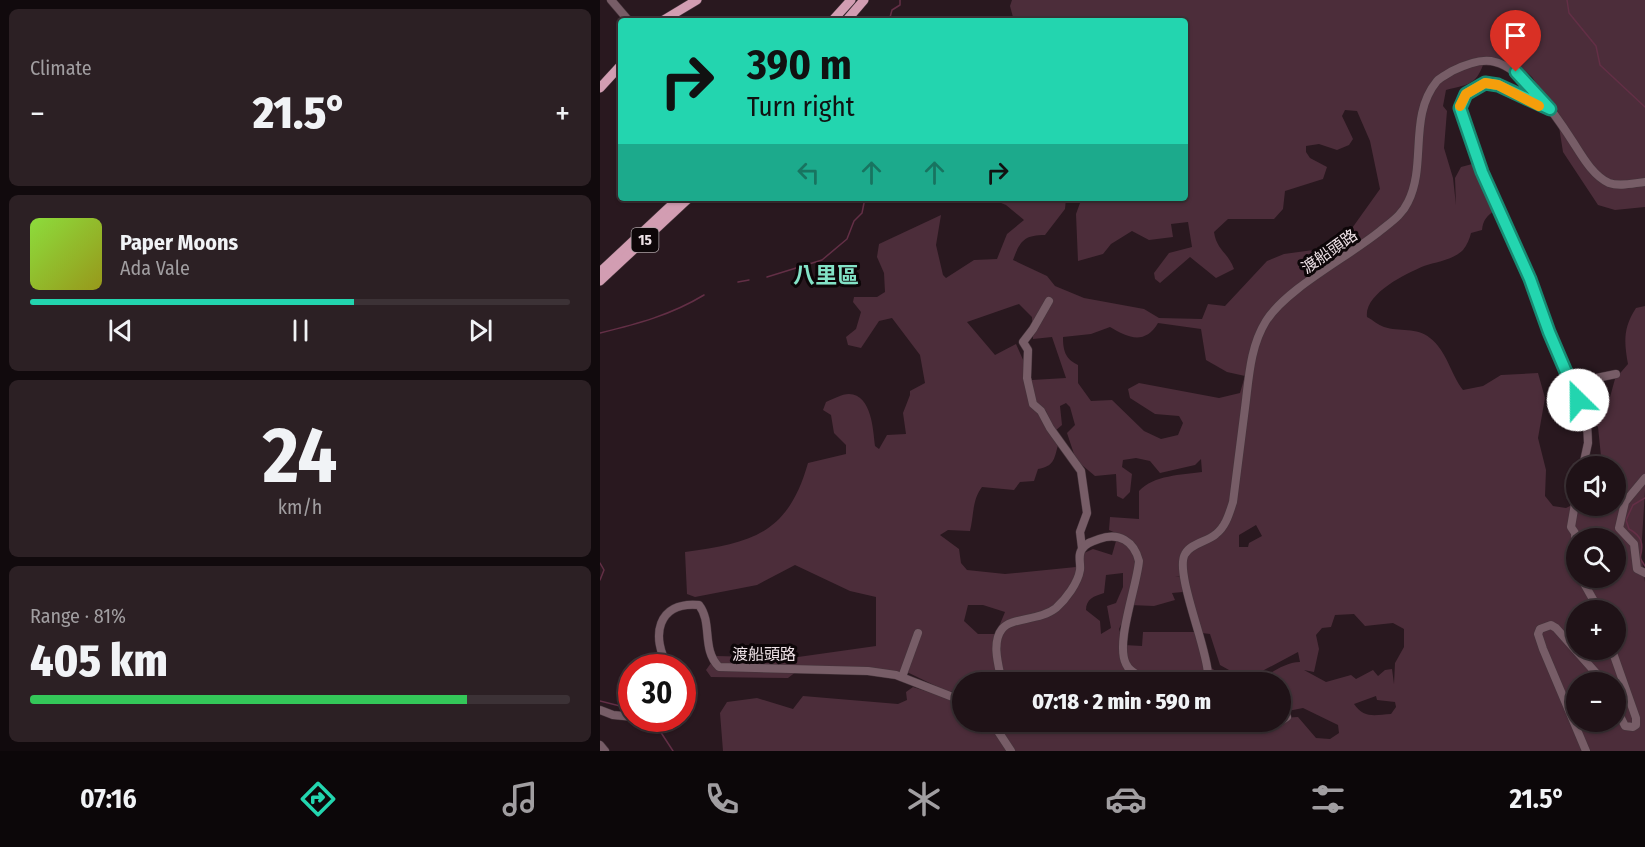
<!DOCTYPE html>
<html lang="en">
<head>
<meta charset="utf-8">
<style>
	:root { --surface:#1f1217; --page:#2c2024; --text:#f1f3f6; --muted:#a19ea1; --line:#3c3236; --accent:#23d5af }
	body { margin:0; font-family:"Fira Sans Condensed","Noto Sans TC",sans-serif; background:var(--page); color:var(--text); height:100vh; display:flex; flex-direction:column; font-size:22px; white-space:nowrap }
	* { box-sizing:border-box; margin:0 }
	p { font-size:20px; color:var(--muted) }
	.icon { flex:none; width:33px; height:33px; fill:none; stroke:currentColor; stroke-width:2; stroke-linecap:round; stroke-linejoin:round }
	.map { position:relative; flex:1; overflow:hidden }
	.sheet { display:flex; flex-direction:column; gap:9px; padding:9px; background:#110a0d; width:600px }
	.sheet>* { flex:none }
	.top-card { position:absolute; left:18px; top:18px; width:570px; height:183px; border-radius:6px; box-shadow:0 2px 4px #0004,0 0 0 2px var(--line); background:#23d5af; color:#111; overflow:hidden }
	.buttons { position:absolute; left:966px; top:456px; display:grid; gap:12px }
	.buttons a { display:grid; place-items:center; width:60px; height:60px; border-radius:50%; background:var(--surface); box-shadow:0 2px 4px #0004,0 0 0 2px var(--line); font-size:30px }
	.speed { position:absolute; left:18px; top:654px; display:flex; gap:12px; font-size:30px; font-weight:700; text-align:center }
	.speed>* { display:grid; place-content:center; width:78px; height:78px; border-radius:50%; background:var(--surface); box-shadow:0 2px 4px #0004,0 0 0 2px var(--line); line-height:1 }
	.speed .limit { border:9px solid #d22; background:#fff; color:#111 }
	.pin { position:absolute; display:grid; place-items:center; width:51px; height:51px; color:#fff; margin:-62px -26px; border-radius:50% 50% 50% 0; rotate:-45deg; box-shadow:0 0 6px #0007 }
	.pin .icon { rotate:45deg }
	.me { position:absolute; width:66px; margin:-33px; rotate:337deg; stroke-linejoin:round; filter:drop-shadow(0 0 4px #0008) }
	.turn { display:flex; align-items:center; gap:21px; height:126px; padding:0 30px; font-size:27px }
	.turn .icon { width:78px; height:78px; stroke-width:2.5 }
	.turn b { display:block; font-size:42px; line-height:51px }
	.lanes { display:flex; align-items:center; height:57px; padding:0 30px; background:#0003; justify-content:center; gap:30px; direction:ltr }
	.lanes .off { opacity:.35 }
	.big { font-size:45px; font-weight:800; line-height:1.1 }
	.sheet .widget { flex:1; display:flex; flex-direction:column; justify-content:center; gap:9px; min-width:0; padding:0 21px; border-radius:9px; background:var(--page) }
	.sheet .dial { align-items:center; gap:0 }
	.dial b { font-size:78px; line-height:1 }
	.song { display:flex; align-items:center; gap:18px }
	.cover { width:72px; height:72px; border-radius:9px; background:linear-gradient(135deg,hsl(90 70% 55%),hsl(60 70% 35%)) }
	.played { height:6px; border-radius:3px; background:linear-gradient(90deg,var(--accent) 60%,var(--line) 60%) }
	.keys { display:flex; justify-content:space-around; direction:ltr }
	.heat { display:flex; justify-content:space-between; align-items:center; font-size:33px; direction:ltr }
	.charge { height:9px; border-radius:4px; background:linear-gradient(90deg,#34c759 81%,var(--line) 0) }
	.trip { position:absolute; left:352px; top:672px; width:339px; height:60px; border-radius:30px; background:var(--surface); box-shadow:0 2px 4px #0004,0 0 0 2px var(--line); font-weight:800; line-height:60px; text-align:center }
	.dock { display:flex; height:96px; justify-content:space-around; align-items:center; background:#0c0709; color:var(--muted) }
	.dock .icon { width:42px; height:42px }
	.dock .selected { color:var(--accent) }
	.dock b { font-size:27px; color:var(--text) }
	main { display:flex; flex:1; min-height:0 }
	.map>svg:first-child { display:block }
</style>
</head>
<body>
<main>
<section class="sheet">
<div class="widget"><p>Climate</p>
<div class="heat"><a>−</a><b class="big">21.5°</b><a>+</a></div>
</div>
<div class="widget">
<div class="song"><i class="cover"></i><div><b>Paper Moons</b><p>Ada Vale</p></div></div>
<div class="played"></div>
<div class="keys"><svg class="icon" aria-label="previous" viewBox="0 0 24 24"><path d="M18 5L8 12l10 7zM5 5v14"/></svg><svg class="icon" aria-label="pause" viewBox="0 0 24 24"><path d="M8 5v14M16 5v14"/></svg><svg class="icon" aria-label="next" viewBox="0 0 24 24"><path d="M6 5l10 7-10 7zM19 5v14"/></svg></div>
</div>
<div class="widget dial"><b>24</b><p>km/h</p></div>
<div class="widget"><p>Range · 81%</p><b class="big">405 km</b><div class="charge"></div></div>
</section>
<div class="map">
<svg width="1045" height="751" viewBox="0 0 1045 751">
	<rect width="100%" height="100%" fill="#29181f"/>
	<path fill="#4c2d3a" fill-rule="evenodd" d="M412,0H1045V207L1015,210L998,205L963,152L957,114L932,77L922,68L883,65C876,85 866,85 846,90L843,106L847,111L844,148L853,178L856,205L855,178L861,167L876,163L895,210C887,216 883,220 882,230L871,233C870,238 867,245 863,250C853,260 836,262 824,266C805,274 764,294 767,317C773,320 778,325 784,327C799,332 817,327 830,338C847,351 850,373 863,390L883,386L901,375L938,373L945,398L938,438L946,470L945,496L953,506L966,508L972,505L976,486V506H1016V466H1002L998,427L994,422L1005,415L1015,379L1028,364C1024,342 1023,328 1036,308L1045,306V491L1041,554L1045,582V751H123L120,713L127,702L157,698L193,709L203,696L298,704L307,700L306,692L313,687L363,703V722H486L585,725L601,722H681V718L698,717L716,738L730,739L739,733L738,725L703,708L688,711L681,709V682H407L401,661V636L398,629L405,612L383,605H368L364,621L378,634H398L401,682H363V693L346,691L309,673L205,665L188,678L111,677L106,670L116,656L191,658L276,646V597L250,591L195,565L157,585L95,597L87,594L85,552C152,543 188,534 208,463L246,454V445L234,433L231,415L223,410L226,402C233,399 242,394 249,394C272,395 273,430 275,446L279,449L287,435L306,434L303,413L310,395V391L325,383L320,355L292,318L279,321L261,348L248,345L246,337L256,329L261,312L253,302L254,297H277L285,292L284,273L277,257L279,244L341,215L336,245L343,275L346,278L374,260L397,259L407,234L424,220L406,205L389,198H466L465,209L445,235C424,235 420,241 413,260L447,276L455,286L484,298L544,309L559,318L602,319L608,304L625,306L667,261L684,254L735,247L745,238L780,189L770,141L757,111L745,110L742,116L753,139L749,145L737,150L719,144L706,146V152L710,158L727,167L723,179L685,191L683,209L674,219H628L614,232C617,251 628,252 634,269L616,278L590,257L560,283L555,279L554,273L569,253L592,247L588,222L571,224L573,237L549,240L532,231L511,244L503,254L478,261L476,214L480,203L489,198H585V21H414L410,6ZM419,304L432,317L433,339L452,337L466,378L432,380L416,344L395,355L367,322ZM558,323L601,329L606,360L627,372L645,376L640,393L619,398L539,383L528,389L530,398L555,414L579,416L583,423L578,435L561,439L544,431L512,400L491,401L478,383V365C465,359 463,350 463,337L491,334L510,327C528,338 545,345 558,323ZM466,403L470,407L475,425L467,433L476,460L495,476L516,474L517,496L523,499L530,492L532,474L522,467L523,460L536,458L550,461L560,473L595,465L601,459L602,472C581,475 554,475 539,491V519L510,517L509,530L518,534L512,555L493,549L484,553L476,567L405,574L367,570L361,563L359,549L340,535L348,530L370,531C374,515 372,500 382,487L414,490L420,482L434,481L438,469C454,466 454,460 458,445L436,406L439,404L446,411L455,431L462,425L460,406ZM656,525L662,536L649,543L648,547H639V535ZM976,538H1016V578H976ZM523,573V587L516,603L507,606L511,628L501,634L500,621L486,610C486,599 494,596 504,593L506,575ZM585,576L602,633L610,634L620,665L629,670L651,677L698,652L700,662C684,662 672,674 658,679C644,685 615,675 607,663C601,655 598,641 595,632H543L542,646L524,645L519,629L530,605L554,606L575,600L572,593L583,592L581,577H575ZM976,610H1016V650H976ZM754,614L765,626L793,623L804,629V647L795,663L794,684L792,669L785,670L778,676L773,670L756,679L751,675L726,682L704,670L714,672L719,649L716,635L722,628L731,627L735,615ZM976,682H1016V722H976ZM776,696L777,700L795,702L796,707L791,714C775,715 764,719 754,704Z"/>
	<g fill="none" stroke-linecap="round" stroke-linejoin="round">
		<g stroke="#632f46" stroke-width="1.5">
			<path d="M967,0L969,13L996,46L1000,65L1045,107"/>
			<path d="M289,21L292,10L300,5V0"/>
			<path d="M167,277L222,260L247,239L254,221L262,213L265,198"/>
			<path d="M138,282L149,280"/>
			<path d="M0,333C37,324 71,315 104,295"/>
			<path d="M1045,498L1033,505L1026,520L1029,529C1042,536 1044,544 1040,558L1045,566"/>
			<path d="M0,563L4,570L0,580"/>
			<path d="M0,701L32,709"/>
			<path d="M47,720L60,731L73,751"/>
		</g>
		<g stroke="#45343b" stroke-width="9">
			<g id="minor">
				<path d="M11,0L29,21"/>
				<path d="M948,109L898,85L885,83L866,94L860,108L882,173L930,279L949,332L987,421L988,443L983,466"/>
				<path d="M449,301L433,329L423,342L428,350L427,378L433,404L441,411L450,428L481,471L487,513L480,532L482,548"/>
				<path d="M982,381L1016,374"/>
				<path d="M1045,478L1025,502L1019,528L1034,544L1037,569L1045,573"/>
				<path d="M976,498L971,527L975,533L976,551"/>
				<path d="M981,578L999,610"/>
				<path d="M1012,650L1036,718V725L1033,727L1025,726L1016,708"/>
				<path d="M69,668C50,637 57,601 99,605C113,623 101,649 119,667L268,671L296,675L363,701"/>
				<path d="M302,677L318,633"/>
				<path d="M652,679V682"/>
				<path d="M402,682C399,667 391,643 402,629C411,617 440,621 456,608C466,599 478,583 480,570C481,563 477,554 483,548C486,543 493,541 499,539C519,532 534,541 539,561C537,586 515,643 526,664C531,675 548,679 558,682"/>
				<path d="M601,682L608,675C608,649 574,572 585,554C591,543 607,542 616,534C626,526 629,514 633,502C637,471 641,439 645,408C649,377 650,347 666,321C687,288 748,257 780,231C791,222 802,215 808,202C827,165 808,116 837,81C841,77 848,74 852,71C864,65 878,59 891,61C923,66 957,117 973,142C982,156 993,176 1009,183C1020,187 1034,183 1045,182"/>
				<path d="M681,707L684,709L687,717L681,721"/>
				<path d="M0,710L13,715L44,718"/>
				<path d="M392,722L411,751"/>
				<path d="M668,722H680"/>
				<path d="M0,745L5,751"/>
				<path d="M986,751L943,649L938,634L940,629L951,625L956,628L1004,682"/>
			</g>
		</g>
		<g stroke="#45343b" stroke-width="10">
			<g id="major">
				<path d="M62,21L97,0"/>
				<path d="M232,21L251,0"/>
				<path d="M246,21L264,0"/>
				<path d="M0,88L21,65"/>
				<path d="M0,272L79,198"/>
				<path d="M0,281L89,198"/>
			</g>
		</g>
		<use href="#minor" stroke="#775d67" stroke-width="8"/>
		<use href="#major" stroke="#d29db2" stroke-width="9"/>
	</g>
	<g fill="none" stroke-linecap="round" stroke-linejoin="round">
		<g stroke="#178a72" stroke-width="15">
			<path id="route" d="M916,72L950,109L898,85L885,83L866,94L860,108L882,172L930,279L949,332L978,400"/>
		</g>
		<use href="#route" stroke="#23d5af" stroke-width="10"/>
		<path stroke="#f59e0b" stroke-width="10" d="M860,106L866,94L885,83L898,85L939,106"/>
	</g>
	<g text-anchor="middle" stroke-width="6" stroke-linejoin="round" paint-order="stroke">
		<rect fill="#0d0608" stroke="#aba0a4" stroke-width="1.5" x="31.5" y="228" width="27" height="24" rx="4.5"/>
		<g font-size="15" font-weight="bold" fill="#efe2e7">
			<text x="45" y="245">15</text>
		</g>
		<g font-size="16" fill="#efe2e7" stroke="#0d0608">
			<text transform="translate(729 251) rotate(-35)" y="6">渡船頭路</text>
			<text x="164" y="660">渡船頭路</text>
		</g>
		<g font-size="22" font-weight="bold" fill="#83e3c7" stroke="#0d0608">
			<text x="226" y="283">八里區</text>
		</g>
	</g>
</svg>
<div class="buttons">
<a><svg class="icon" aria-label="sound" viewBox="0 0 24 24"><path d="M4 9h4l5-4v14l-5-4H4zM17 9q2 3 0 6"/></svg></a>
<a><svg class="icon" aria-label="search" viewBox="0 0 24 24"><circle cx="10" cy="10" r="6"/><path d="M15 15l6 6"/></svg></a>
<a>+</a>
<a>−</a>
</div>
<div class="speed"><div class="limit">30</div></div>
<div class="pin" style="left:916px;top:72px;background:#d93025"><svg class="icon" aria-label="arrive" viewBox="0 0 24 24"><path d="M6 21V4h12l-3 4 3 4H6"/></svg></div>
<svg class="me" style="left:978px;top:400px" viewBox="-20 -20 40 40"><circle r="19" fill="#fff"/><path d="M0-13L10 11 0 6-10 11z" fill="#23d5af"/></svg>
<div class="trip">07:18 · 2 min · 590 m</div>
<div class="top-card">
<div class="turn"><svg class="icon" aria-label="right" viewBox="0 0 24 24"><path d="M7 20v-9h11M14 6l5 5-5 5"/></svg><div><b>390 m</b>Turn right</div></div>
<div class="lanes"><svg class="icon off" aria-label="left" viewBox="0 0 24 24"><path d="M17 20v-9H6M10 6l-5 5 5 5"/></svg><svg class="icon off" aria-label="ahead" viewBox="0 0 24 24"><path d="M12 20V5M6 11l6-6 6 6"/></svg><svg class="icon off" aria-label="ahead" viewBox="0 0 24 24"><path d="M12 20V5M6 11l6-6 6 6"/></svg><svg class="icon" aria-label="right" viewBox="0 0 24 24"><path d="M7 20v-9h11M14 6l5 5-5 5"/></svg></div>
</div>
</div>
</main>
<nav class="dock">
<b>07:16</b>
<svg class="icon selected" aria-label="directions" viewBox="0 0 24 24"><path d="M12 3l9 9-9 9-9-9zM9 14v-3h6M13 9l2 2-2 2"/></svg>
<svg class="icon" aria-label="music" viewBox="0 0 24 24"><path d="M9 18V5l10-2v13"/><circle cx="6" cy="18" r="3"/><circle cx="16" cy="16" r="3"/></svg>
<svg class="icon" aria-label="phone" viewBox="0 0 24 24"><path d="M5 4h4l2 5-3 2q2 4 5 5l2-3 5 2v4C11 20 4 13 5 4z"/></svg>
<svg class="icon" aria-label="climate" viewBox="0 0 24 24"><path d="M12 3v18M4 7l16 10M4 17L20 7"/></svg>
<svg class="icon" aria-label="car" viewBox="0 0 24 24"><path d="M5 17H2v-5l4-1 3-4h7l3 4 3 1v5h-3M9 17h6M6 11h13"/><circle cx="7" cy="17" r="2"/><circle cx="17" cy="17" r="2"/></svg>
<svg class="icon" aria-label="filters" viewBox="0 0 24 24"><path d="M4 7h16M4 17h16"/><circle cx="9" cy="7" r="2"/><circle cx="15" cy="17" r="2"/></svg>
<b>21.5°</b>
</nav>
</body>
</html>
